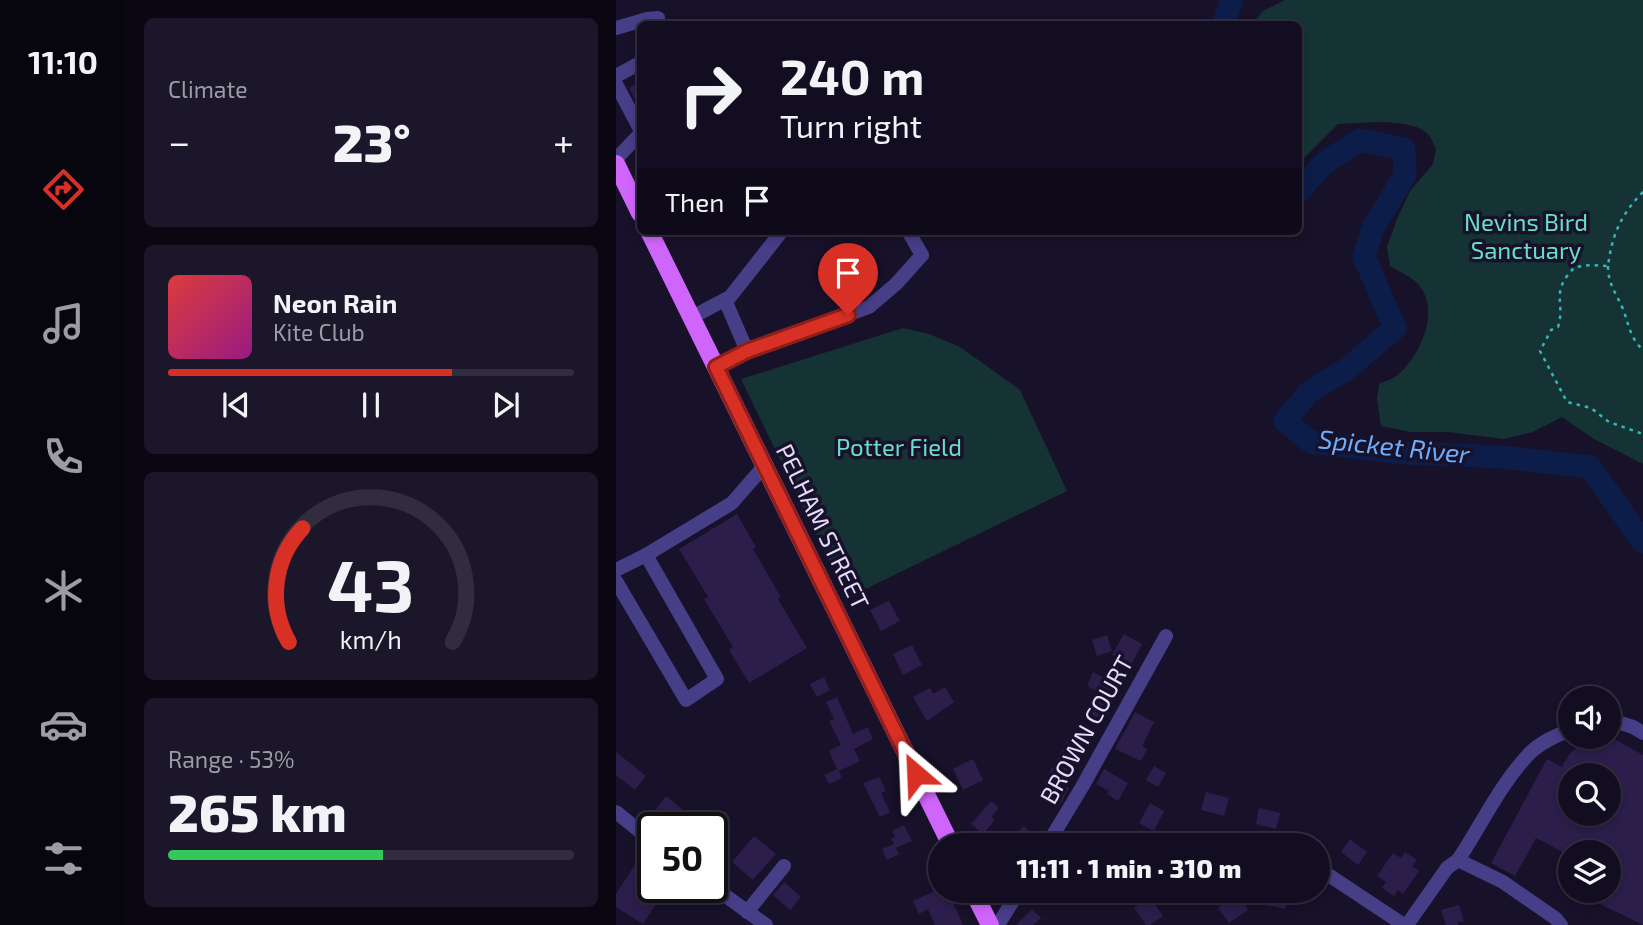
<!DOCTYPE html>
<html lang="en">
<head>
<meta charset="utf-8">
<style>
	:root { --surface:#120d20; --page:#1b1629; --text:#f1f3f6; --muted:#9c9ca5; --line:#312d3e; --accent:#d93025 }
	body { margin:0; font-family:"Exo 2",sans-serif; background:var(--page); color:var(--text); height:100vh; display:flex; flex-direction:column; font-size:26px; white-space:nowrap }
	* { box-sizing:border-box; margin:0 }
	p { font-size:23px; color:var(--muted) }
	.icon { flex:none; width:38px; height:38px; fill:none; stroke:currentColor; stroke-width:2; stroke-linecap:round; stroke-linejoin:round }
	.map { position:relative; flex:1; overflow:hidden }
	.details { display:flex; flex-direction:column; gap:18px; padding:18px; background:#0a0712; width:490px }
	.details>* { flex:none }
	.banner { position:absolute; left:21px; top:21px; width:665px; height:214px; border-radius:10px; box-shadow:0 4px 10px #0003,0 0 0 2px var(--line); background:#120d20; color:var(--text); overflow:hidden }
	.fabs { position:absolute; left:942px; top:686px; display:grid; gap:14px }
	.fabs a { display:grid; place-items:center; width:63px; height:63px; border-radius:50%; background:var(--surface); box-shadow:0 4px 10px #0003,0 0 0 2px var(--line); font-size:35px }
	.speed { position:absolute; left:21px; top:812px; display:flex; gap:14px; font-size:35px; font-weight:700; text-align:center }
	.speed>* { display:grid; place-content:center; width:91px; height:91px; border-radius:50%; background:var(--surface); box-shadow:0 4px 10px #0003,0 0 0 2px var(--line); line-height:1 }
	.speed .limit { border:4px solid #111; border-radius:10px; background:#fff; color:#111 }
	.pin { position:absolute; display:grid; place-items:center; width:60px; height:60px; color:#fff; margin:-72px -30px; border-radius:50% 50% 50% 0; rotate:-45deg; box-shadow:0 0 7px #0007 }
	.pin .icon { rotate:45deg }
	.me { position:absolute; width:77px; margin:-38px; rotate:334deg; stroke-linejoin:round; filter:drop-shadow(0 0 5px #0008) }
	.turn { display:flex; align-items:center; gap:24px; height:147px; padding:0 28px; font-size:32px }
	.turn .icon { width:91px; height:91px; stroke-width:2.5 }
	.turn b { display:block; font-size:49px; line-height:60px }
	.then { display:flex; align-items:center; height:66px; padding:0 28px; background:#0003; gap:14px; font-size:26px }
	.big { font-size:52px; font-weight:800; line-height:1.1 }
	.details .card { flex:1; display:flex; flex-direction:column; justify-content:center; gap:10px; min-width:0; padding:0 24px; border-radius:10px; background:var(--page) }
	.details .dial { align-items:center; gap:0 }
	.dial svg { height:182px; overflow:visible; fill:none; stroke:var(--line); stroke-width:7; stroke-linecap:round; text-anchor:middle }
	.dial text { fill:var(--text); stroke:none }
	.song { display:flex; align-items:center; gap:21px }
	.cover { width:84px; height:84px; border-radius:10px; background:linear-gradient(135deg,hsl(0 70% 55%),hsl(310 70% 35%)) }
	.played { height:7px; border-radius:4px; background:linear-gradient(90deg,var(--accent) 70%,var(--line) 70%) }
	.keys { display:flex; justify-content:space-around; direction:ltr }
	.heat { display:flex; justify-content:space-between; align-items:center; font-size:38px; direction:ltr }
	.charge { height:10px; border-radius:5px; background:linear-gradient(90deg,#34c759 53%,var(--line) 0) }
	.trip { position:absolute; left:312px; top:833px; width:402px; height:70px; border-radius:35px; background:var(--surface); box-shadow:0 4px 10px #0003,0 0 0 2px var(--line); font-weight:800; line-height:70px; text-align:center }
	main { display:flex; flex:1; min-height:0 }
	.dock { display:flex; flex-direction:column; width:126px; justify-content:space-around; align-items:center; background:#07050d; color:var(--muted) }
	.dock .icon { width:49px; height:49px }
	.dock .on { color:var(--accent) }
	.dock b { font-size:32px; color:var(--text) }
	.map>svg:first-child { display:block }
</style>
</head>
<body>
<main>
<nav class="dock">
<b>11:10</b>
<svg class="icon on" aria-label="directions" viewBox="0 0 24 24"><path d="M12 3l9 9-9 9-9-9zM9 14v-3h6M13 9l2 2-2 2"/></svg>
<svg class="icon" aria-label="music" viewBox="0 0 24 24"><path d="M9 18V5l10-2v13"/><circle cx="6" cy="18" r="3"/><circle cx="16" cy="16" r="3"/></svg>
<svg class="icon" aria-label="phone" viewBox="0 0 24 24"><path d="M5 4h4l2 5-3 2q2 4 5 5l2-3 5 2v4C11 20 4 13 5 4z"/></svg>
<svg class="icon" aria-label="climate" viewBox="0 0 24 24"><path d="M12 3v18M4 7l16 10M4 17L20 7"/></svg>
<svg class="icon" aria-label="car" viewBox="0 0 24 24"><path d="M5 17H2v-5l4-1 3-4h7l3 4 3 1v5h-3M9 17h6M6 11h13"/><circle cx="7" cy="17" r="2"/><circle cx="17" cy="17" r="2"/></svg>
<svg class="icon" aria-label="filters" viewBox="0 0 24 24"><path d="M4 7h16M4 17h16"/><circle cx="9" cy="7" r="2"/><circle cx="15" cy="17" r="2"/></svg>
</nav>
<section class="details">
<div class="card"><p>Climate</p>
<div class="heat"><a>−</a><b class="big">23°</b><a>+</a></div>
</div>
<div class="card">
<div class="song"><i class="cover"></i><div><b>Neon Rain</b><p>Kite Club</p></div></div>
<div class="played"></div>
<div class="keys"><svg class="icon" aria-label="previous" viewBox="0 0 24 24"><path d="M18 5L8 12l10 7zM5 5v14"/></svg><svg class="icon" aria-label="pause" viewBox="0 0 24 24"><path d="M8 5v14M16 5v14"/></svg><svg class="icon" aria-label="next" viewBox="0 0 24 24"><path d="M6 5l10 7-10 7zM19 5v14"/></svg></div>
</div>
<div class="card dial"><svg viewBox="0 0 100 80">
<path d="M14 69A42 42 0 1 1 86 69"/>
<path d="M14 69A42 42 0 0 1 20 19" stroke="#d93025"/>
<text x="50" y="56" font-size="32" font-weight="700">43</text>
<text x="50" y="72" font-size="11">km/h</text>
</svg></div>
<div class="card"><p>Range · 53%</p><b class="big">265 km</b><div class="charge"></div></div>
</section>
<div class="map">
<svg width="1027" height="925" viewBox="0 0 1027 925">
	<rect width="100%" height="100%" fill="#18112a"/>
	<g fill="#153334">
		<path d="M669,0H1027V464L978,439L946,417L917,432L888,439L832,432H795L765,426L761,399L763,384C769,381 778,379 783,374C805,354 825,310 802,284C796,277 782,271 774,266L771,247L781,219L794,191L817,164L820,149C818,145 816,138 812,134C796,117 744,123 722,124L683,163L682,24H636L647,11Z"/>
		<path d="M287,328L313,334L344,347L404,390L451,491L231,598L125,379Z"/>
	</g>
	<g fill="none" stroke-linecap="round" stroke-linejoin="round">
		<g stroke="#0c1d49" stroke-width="23">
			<path d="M608,24L615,0"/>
			<path d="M682,192L708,163L744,140L788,149L789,175L757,228L748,257L779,328L731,369L693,392L669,421L695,442L787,453L885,457L974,467L1027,542"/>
		</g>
	</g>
	<g fill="#2b1e4b" fill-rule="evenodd">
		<path d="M24,82V109L13,88Z"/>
		<path d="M121,514L140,547L137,549L165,597L162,599L191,648L133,683L113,650L117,647L88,599L92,597L63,549Z"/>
		<path d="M273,601L284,621L265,631L254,610Z"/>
		<path d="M508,634L526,644L515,665L496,655Z"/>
		<path d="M491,635L496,651L481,656L476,640Z"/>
		<path d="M296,645L306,665L287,675L277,654Z"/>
		<path d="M477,672L498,683L487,705L495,709L489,720L469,712L481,691L471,686Z"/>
		<path d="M208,677L214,690L201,697L194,684Z"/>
		<path d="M329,687L338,702L311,721L297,697L314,688L317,694Z"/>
		<path d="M221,697L237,734L252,727L257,739L238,749L244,761L223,771L226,778L213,784L208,775L221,769L213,751L225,745L213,721L218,719L210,702Z"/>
		<path d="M519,712L538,722L526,746L531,749L525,761L499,749Z"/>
		<path d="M455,735L471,744L460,764L456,762L444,783L453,788L445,803L428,793L432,785L428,782Z"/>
		<path d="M976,737H995L1027,755V925L984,904L997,879L992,876V852H954V856L920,838L899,876L875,863L931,759L946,767L954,753ZM954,775H992V814H954Z"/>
		<path d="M0,752L30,776L19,790L0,775Z"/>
		<path d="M357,759L367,780L347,790L337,769Z"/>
		<path d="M538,766L550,773L542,787L530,780Z"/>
		<path d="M488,769L512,783L502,801L491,794L493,791L480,784Z"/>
		<path d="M263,777L270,791L265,793L274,812L264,817L247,783Z"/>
		<path d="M590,792L613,798L608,816L585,810Z"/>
		<path d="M50,796L67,810L56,823L40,809Z"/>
		<path d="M375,801L383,808L375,817L379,820L367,834L355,824Z"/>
		<path d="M534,803L548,811L538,831L523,823Z"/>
		<path d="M643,808L664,813L660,829L640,824Z"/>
		<path d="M69,810L81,819L73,828L62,819Z"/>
		<path d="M288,825L296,841L280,848L283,854L271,860L266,849L278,844L275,839L279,837L276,831Z"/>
		<path d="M408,826L415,833L403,845H388Z"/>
		<path d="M138,836L160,854L137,880L116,862Z"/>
		<path d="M734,839L751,852L742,865L725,852Z"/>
		<path d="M789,852L801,860L796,866L803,871L787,894L782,890L778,896L766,888L770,882L761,876L777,853L785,858Z"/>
		<path d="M22,860L37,869V887H51L27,924L0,907V894Z"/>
		<path d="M168,882L185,897L174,910L157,895Z"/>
		<path d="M319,891H332L347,925H319L312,909L303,914L297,901Z"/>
		<path d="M650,891H673L669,909L646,904Z"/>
		<path d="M621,894L632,910L613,923L602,908Z"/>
		<path d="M534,897L547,916L534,925H530L518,908Z"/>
		<path d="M843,905L848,921L842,922V925H830L825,910Z"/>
		<path d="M416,909L425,918L417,925H400Z"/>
	</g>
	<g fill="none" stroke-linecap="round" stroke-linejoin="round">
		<g stroke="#33b7bb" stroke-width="2.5" stroke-dasharray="3.5 5" stroke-linecap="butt">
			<path d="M1027,192C1005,214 996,235 992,266L975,265L959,267C933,293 950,301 942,327L935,330L924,351L951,402L975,408L993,422L1027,434"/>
			<path d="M992,266C992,284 1000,293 1007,309C1013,325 1014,338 1027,350"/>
		</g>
		<g stroke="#473e88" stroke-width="14">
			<path d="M0,28L31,19L42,18"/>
			<path d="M0,76L24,63"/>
			<path d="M0,84L24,129"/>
			<path d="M0,159L24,134"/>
			<path d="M109,300L131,351"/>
			<path d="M76,317L114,297L166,231"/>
			<path d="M100,367L131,351L253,307L280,284L306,255L292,231"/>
			<path d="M0,570L30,555L116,503L149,465"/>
			<path d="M0,581L70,700L101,679L30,555"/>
			<path d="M992,719L1017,727L1027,733"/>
			<path d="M0,812L37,842"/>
			<path d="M431,845L466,787L550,636"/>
			<path d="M569,845L583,838L619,845"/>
			<path d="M842,860C865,826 883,786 912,755C923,743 939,736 954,730"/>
			<path d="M702,868L788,925"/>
			<path d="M96,886L150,925"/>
			<path d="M131,912L168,866"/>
			<path d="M382,925L403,891"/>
			<path d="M791,925L831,868L842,860L887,882L939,918L945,925"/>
		</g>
		<g stroke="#d065fc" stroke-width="18">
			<path d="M0,164L24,213"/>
			<path d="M33,231L335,845"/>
			<path d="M357,891L374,925"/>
		</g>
	</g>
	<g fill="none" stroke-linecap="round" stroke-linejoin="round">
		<g stroke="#8d1f18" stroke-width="18">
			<path id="route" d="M232,315L131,351L100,367L300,774"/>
		</g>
		<use href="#route" stroke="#d93025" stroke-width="12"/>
	</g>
	<g text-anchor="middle" stroke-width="7" stroke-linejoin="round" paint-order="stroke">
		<g font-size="24" fill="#67dfcb" stroke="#18112a">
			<text x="910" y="231">Nevins Bird<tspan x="910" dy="28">Sanctuary</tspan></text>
			<text x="283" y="456">Potter Field</text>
		</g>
		<g font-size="24" fill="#e3dcfe" stroke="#18112a">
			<text transform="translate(206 527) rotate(64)" y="8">PELHAM STREET</text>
			<text transform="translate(471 730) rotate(-61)" y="8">BROWN COURT</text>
		</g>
		<g font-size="26" font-style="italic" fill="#6cadfc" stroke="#18112a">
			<text transform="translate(778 447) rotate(6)" y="9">Spicket River</text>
		</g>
	</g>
</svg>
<div class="fabs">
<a><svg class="icon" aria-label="sound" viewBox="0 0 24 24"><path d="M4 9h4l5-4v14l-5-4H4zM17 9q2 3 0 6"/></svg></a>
<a><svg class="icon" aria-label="search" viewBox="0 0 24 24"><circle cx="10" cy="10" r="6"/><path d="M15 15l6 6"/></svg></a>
<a><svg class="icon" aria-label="layers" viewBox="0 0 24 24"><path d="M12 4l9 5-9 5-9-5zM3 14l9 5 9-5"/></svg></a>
</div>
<div class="speed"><div class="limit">50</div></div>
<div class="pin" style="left:232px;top:315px;background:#d93025"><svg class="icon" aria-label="arrive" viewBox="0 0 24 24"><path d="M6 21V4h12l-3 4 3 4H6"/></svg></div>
<svg class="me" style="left:300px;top:774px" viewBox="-20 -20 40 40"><path d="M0-17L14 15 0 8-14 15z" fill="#d93025" stroke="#fff" stroke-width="4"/></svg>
<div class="trip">11:11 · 1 min · 310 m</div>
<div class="banner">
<div class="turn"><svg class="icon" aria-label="right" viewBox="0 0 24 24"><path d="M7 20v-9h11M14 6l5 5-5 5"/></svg><div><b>240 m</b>Turn right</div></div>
<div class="then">Then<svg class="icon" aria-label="arrive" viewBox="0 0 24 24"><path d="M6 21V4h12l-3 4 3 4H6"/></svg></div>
</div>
</div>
</main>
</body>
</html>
